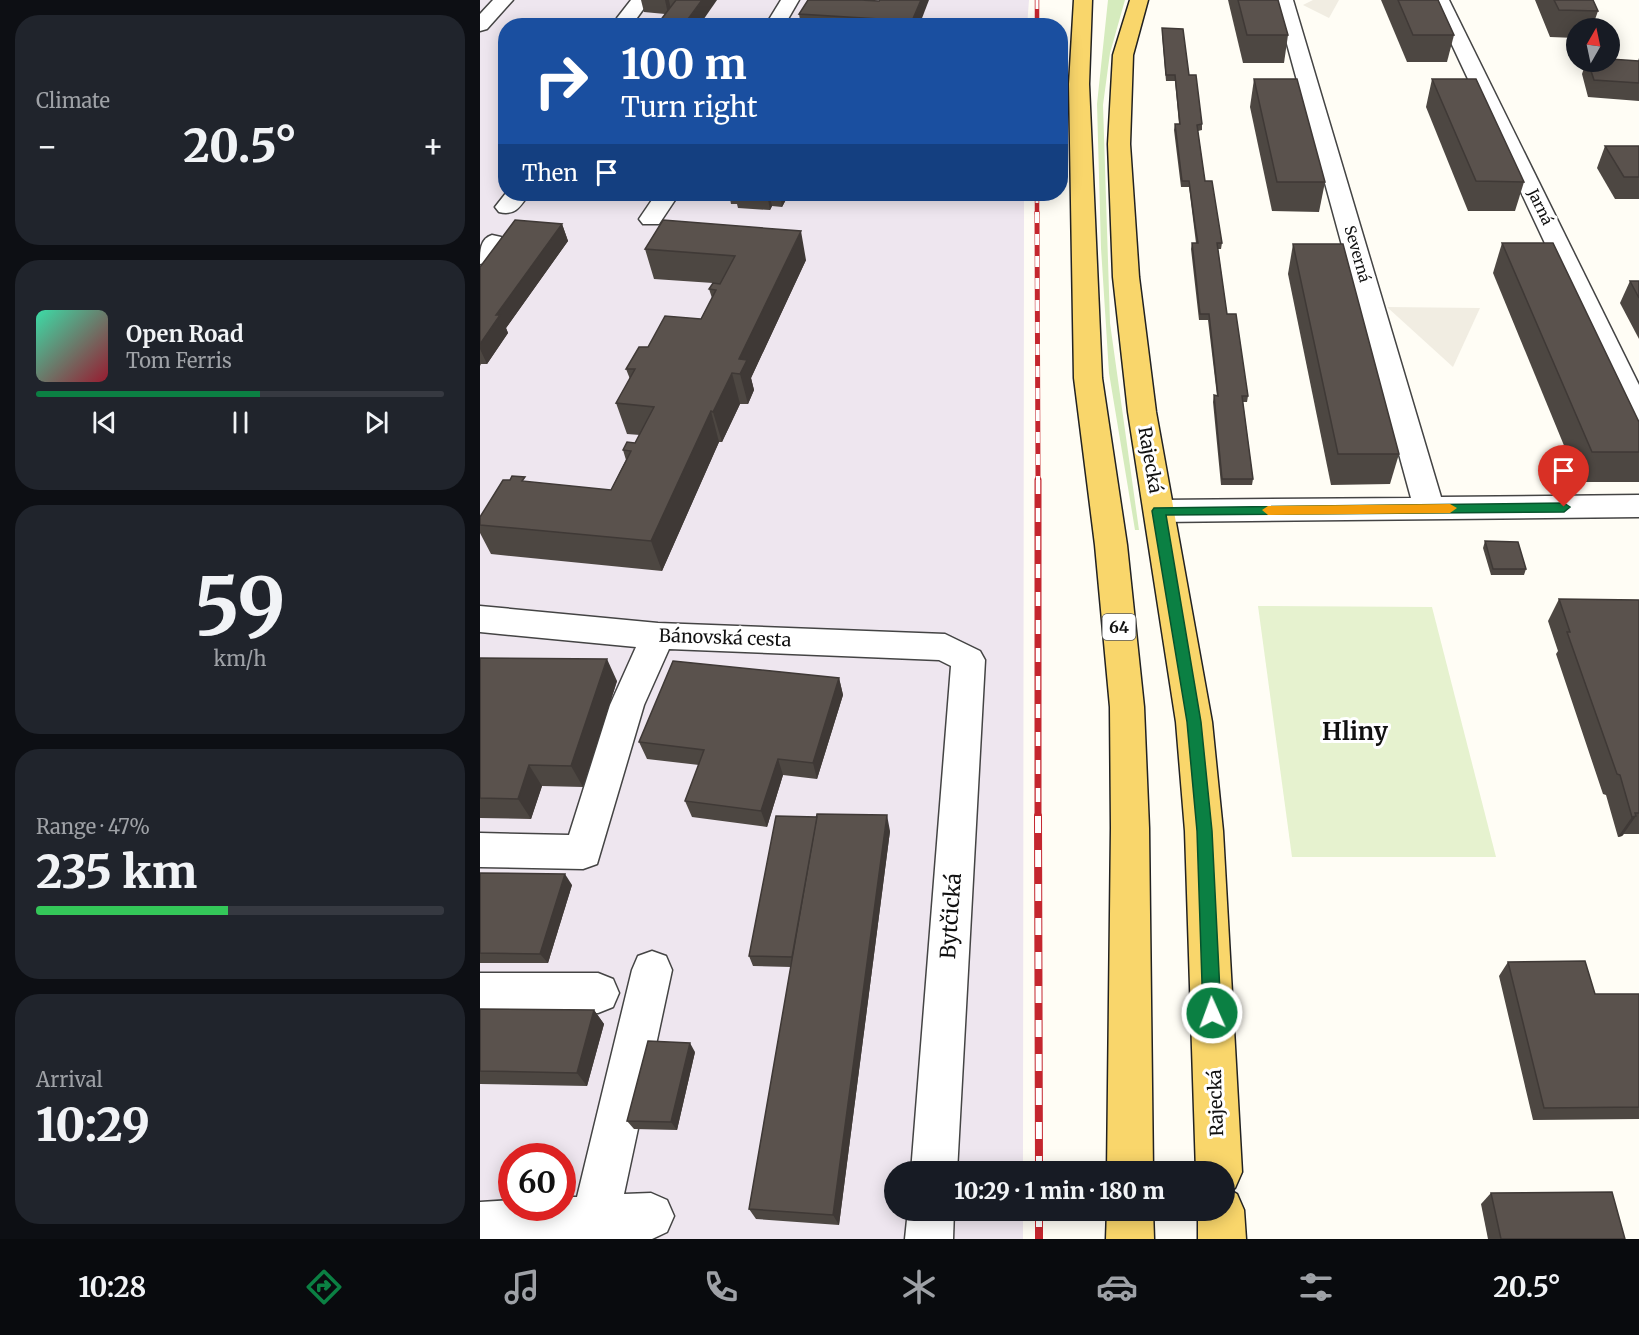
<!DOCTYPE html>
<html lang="en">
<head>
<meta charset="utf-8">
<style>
	:root { --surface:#171b24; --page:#20242c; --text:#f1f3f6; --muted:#9ea1a6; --line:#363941; --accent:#0b8043 }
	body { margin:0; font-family:Merriweather,serif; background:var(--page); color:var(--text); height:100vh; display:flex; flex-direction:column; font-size:22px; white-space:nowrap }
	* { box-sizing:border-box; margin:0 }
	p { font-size:20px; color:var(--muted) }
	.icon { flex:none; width:33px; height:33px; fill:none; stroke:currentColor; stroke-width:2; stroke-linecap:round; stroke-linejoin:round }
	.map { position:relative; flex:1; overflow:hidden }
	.side { display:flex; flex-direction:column; gap:15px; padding:15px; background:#0d0f14; width:480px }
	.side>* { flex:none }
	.hud { position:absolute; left:18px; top:18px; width:570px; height:183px; border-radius:24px; box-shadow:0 3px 15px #0003; background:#1a4fa0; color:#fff; overflow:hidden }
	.needle { width:39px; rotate:9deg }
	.tools { position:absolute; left:1086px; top:18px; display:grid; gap:12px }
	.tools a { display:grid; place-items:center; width:54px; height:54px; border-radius:50%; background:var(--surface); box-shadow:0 3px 15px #0003; font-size:30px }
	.speed { position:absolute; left:18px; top:1143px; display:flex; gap:12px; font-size:30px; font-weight:700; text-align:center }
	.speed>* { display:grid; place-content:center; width:78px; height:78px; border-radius:50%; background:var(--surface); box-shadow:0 3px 15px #0003; line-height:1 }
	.speed .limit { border:9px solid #d22; background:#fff; color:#111 }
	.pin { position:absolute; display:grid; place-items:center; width:51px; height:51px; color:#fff; margin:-62px -26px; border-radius:50% 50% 50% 0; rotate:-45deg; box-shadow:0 0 6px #0007 }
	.pin .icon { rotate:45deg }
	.me { position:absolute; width:66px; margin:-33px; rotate:358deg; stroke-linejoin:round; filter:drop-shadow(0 0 4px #0008) }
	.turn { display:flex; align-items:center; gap:21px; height:126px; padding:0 24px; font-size:27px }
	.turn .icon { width:78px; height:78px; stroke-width:2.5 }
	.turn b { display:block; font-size:42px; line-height:51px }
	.then { display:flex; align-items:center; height:57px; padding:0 24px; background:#0003; gap:12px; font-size:22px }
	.big { font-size:45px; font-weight:800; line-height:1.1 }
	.side .widget { flex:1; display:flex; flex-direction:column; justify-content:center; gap:9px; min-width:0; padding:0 21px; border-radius:24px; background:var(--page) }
	.side .dial { align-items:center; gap:0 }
	.dial b { font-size:78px; line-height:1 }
	.song { display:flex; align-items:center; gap:18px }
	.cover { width:72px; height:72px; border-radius:9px; background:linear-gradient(135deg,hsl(160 70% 55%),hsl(350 70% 35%)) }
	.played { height:6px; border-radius:3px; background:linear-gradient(90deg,var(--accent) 55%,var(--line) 55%) }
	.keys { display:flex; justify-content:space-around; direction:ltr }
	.heat { display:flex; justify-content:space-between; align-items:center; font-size:33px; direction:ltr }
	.charge { height:9px; border-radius:4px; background:linear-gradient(90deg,#34c759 47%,var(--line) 0) }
	.trip { position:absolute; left:404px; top:1161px; width:351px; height:60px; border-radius:30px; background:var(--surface); box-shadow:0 3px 15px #0003; font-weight:800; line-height:60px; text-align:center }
	.menu { display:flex; height:96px; justify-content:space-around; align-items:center; background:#090b0e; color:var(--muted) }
	.menu .icon { width:42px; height:42px }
	.menu .current { color:var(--accent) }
	.menu b { font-size:27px; color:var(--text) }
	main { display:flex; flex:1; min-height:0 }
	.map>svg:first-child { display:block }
</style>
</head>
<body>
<main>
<section class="side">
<div class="widget"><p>Climate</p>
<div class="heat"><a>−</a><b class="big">20.5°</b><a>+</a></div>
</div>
<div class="widget">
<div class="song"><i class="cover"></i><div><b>Open Road</b><p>Tom Ferris</p></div></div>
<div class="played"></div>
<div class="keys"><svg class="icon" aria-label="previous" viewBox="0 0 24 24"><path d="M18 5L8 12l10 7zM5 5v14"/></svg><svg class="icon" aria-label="pause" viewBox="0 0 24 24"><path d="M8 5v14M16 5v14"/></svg><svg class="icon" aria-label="next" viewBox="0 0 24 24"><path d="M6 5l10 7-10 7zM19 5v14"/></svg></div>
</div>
<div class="widget dial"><b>59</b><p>km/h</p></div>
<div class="widget"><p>Range · 47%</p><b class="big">235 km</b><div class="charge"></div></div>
<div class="widget"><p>Arrival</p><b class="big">10:29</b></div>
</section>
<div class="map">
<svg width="1159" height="1239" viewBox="0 0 1159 1239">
	<rect width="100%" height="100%" fill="#fffdf5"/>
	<path fill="#eee6ef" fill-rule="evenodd" d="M0,0H549L547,26H26V194H544L543,1171L414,1172V1210L543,1211V1239H0ZM32,1156H82V1208H32Z"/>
	<path fill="#d5ebbd" d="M628,0H645L630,53L623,105L630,323L659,530H655L629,373L621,248L617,104Z"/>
	<path fill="#e6f2cf" d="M778,606L952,607L1016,857H812Z"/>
	<g fill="#f1ede2">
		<path d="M833,0H859L849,18L823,5Z"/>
		<path d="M907,307L1000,308L973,367Z"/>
	</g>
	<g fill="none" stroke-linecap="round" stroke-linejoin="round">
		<g stroke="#444" stroke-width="3">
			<g id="minor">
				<path d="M13,0H33L7,29L0,31V14Z"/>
				<path d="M151,0H170L154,22H140L137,18Z"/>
				<path d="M301,0H319L304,26H285Z"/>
				<path d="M795,0H813L961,497L1159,495V517L679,522L668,519L664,511L668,503L679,500L931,498Z"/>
				<path d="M951,0H969L1159,385V423L1149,421L1145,414Z"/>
				<path d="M26,193L48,194H49C40,207 35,216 19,212L15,207Z"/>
				<path d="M176,194H199L179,224H163L159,219Z"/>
				<path d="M12,235L21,237L24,242L9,262L0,264C0,250 0,239 12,235Z"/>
				<path d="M0,606L178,623L465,634L500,651L505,660L477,1172H431L471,666L459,660L189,649L164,705L117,864L103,869L0,867V833L89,835L130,705L156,647L0,632Z"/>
				<path d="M172,951L186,956L192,970L144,1194L171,1193L187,1200L194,1216L187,1232L172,1239H0V1202L32,1200V1208H82V1197H97L152,970L158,956Z"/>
				<path d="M0,973H118L133,979L139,993L133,1007L118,1013H0Z"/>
				<path d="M428,1210H474L473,1239H425Z"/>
			</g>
		</g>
		<g stroke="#222" stroke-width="3">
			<g id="major">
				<path d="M594,0H612L609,84L622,378L647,545L664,707L669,828L673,1172H627L631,828L630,707L615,545L594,378L589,84Z"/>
				<path d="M650,0H668L653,55L650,144L659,277L676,412L732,722L743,831L762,1172L755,1188L750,1190L757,1194L764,1210L766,1239H718V1210H744V1172H716L705,831L696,722L648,412L633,277L628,144L633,55Z"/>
				<path d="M627,1210H673L674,1239H626Z"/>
			</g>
		</g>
		<use href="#minor" fill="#fff" fill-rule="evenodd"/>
		<use href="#major" fill="#f9d66b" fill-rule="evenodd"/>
		<g stroke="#c4262e" stroke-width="4.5">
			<g id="rail-far3">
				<path d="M557,0V26"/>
				<path d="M557,194V214"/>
			</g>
		</g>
		<g stroke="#c4262e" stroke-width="5">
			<path id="rail-far2" d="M557,212L558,481"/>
		</g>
		<g stroke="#c4262e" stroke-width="7">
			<path id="rail-far1" d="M558,480V817"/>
		</g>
		<g stroke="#c4262e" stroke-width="8">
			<g id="rail">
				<path d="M558,816L559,1172"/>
				<path d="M559,1210V1239"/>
			</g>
		</g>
		<use href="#rail-far3" stroke="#fff" stroke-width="3" stroke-dasharray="9" stroke-linecap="butt"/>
		<use href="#rail-far2" stroke="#fff" stroke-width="4" stroke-dasharray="11" stroke-linecap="butt"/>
		<use href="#rail-far1" stroke="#fff" stroke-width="4.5" stroke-dasharray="14" stroke-linecap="butt"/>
		<use href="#rail" stroke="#fff" stroke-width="6" stroke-dasharray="17" stroke-linecap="butt"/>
	</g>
	<g fill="#4d4742">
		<path d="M161,0H237L185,14L164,12Z"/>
		<path d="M400,0L439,26H321L319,14L399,1Z"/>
		<path d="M748,0H798L808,35L804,63H763Z"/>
		<path d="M901,0H958L974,35L967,62H927Z"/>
		<path d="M1055,0H1113L1118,11L1112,28H1096V38L1070,37Z"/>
		<path d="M682,28L709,75L722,124V130L718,131L725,181L742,243L741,249H738L747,314L768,396L767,402H763L773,479L772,485H741L733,402L734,395L737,396L728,320H719L711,249L712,243H716L709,187H701L694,130L695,124H699L695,81H686L682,34Z"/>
		<path d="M1159,58V101L1108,97L1102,74L1106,62L1158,61Z"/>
		<path d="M774,79L845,182L839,212L792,211L770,107Z"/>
		<path d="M952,79L1044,182L1035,211H988L946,107Z"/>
		<path d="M1125,146H1159V199H1135L1117,168Z"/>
		<path d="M84,194H147L144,198Z"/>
		<path d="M249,194H309L302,207L292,206L290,210L258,208L257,204H251Z"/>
		<path d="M82,224L88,241L26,328L28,333L7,364H1L0,366V267Z"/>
		<path d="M1022,243L1159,422V482H1099L1013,273Z"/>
		<path d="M813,244L919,454L910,484L851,485L808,274Z"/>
		<path d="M165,249L326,260L271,378L274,390L268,404H260L242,442H239L182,571L11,554L0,533V517L47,482L131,490L146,460L143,450L155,443L160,435L147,434L136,403L150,379L146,369L168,347L221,319L232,298L229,289L233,283L174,279Z"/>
		<path d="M1150,281H1159V339L1140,303Z"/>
		<path d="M1005,541L1046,569L1044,575H1011L1003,548Z"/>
		<path d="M1079,599L1159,600V834H1144L1142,836L1138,837L1126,795L1123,794L1076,654L1078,651L1068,621Z"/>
		<path d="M0,658L137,681L103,787L62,786L51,819L0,818Z"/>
		<path d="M359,678L363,695L337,779L303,775L287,827L212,817L205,801L219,765L167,759L159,742Z"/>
		<path d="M410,831L359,1225L276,1219L269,1209L311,967L273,966L269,956Z"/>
		<path d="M0,873L92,885L68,963H0Z"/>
		<path d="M1028,962L1115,994H1159V1119L1053,1120L1019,976Z"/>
		<path d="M0,1009L114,1010L124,1024L107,1086L0,1084Z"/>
		<path d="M215,1052L197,1130L154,1129L147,1121Z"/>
		<path d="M1011,1193L1145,1239H1008L1001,1204Z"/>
	</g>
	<g fill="#3f3936">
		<path d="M185,0H189L191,10L188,14Z"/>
		<path d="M222,0H237L219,26H203Z"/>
		<path d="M441,0H449L439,26H433L432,21Z"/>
		<path d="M287,194H289L292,206L290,210Z"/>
		<path d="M300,194H309L302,207Z"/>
		<path d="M82,224L88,241L26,328L28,333L7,364L0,349V344L16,315Z"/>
		<path d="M321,231L326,260L271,378L274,390L268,404L260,374L259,359Z"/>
		<path d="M252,373L260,404L242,442L233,412Z"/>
		<path d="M231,411L239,442L182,571L171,541Z"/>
		<path d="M127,659L137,681L103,787L91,766Z"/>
		<path d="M359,678L363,695L337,779L333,763Z"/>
		<path d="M298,759L303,775L287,827L281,811Z"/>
		<path d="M49,765L62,786L51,819L38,799Z"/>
		<path d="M407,815L410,831L359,1225L353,1215Z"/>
		<path d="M1156,816L1142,836L1138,837L1152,817Z"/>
		<path d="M85,874L92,885L68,963L60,954Z"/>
		<path d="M114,1010L124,1024L107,1086L97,1073Z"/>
		<path d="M210,1043L215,1052L197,1130L191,1122Z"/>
	</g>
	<g fill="#5a524d" stroke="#3f3936" stroke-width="1.5">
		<path d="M196,0H222L203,26H176Z"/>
		<path d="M328,0H380L399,1L400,0H441L432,21L319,14Z"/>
		<path d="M758,0H798L808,35H767Z"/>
		<path d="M918,0H958L974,35H933Z"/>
		<path d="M1074,0H1113L1118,11L1079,10Z"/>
		<path d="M682,28L703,29L709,75H716L722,124L717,125L725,181H732L742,243H737L747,314H756L768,396H762L773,479H742L734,395L738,396L729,314H720L712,243H718L715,225L709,181H702L695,124H700L695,75H686Z"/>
		<path d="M1130,59L1159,61V83L1114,80L1108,62H1130Z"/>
		<path d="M774,79H817L845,182H797Z"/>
		<path d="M952,79H996L1044,182L996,181Z"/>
		<path d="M1125,146H1159V177H1144Z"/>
		<path d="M35,220L82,224L16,315H20L0,344V267Z"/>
		<path d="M183,220L321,231L259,359L267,360L260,374L252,373L233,412L231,411L171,541L0,525V517L23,480H30L32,476L45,477L42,481L131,490L151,451L143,450L147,442L155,443L174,407L136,403L155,369H146L159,347H168L185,316L221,319L236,290L229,289L233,283L240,284L255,256L165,249Z"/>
		<path d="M1022,243H1073L1159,422V452H1112Z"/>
		<path d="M813,244H863L919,454H858Z"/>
		<path d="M1150,281H1159V298Z"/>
		<path d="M1005,541L1038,542L1046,569H1013Z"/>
		<path d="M1079,599L1159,600V813H1155L1156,816L1152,817L1140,775L1137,774L1087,632H1090Z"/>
		<path d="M0,658L127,659L91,766L49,765L38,799L0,798Z"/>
		<path d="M193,661L359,678L333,763L298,759L281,811L205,801L224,750L159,742Z"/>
		<path d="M337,814L407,815L353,1215L269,1209Z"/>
		<path d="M296,816L337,817L312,957L269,956Z"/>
		<path d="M0,873L85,874L60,954L0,953Z"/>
		<path d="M1105,961L1115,994H1159V1107L1064,1108L1028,962Z"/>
		<path d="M0,1009L114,1010L97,1073L0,1071Z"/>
		<path d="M168,1041L210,1043L191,1122L147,1121Z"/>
		<path d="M1132,1192L1145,1239H1021L1011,1193Z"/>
	</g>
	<path fill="#0b8043" stroke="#07532c" stroke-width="1.5" d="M1084,503L1090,507L1084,512L686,515L721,722L732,831L741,1013L738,1019L732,1021L726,1019L723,1013L717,831L707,722L672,511L674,508Z"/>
	<path fill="#f59e0b" d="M970,504L977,508L970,513L788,515L782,510L788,506Z"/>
	<g text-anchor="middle" stroke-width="6" stroke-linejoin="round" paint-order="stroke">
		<g font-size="15" fill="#111" stroke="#fff">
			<text transform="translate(1060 207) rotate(64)" y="5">Jarná</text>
			<text transform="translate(877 254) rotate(74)" y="5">Severná</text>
		</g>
		<rect fill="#fff" stroke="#585858" stroke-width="1.5" x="622.5" y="614" width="33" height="26" rx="4.5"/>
		<g font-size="16" font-weight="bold" fill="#111">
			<text x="639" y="633">64</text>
		</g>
		<g font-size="18" fill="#111" stroke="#fff">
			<text transform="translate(670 460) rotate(80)" y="6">Rajecká</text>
			<text transform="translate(245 638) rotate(2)" y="6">Bánovská cesta</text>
			<text transform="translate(736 1103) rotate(-92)" y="6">Rajecká</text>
		</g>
		<g font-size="21" fill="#111" stroke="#fff">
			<text transform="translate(471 916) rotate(-86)" y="7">Bytčická</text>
		</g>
		<g font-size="24" font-weight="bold" fill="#111" stroke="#fff">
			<text x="875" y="740">Hliny</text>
		</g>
	</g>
</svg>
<div class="tools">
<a><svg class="needle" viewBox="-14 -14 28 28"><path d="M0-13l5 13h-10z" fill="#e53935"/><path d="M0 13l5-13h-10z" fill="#9ea1a6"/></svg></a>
</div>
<div class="speed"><div class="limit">60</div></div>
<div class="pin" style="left:1084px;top:507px;background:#d93025"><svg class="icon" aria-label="arrive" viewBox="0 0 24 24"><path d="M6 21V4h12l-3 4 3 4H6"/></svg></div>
<svg class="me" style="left:732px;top:1013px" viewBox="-20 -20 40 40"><circle r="17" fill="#0b8043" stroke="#fff" stroke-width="3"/><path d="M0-11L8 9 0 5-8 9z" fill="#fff"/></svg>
<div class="trip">10:29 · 1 min · 180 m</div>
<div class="hud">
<div class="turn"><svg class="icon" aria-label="right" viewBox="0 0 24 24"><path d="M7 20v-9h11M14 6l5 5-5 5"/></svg><div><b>100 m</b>Turn right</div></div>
<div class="then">Then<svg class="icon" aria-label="arrive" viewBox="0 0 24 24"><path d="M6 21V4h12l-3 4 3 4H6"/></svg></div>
</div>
</div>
</main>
<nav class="menu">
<b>10:28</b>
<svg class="icon current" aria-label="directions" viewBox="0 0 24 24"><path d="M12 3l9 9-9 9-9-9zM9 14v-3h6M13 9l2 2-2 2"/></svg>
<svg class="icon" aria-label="music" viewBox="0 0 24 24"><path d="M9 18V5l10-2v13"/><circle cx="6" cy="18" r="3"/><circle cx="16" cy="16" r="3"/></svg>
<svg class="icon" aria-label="phone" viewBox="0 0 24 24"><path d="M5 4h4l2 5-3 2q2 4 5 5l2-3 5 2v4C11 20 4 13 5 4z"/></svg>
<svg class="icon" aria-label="climate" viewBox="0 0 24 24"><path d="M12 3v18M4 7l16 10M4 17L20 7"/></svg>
<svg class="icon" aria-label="car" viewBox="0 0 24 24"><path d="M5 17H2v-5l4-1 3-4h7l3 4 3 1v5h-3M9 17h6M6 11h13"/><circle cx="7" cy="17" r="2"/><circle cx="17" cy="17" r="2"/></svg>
<svg class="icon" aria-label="filters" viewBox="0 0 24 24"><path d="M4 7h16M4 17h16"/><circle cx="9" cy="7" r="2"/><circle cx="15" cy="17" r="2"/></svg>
<b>20.5°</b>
</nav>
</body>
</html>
